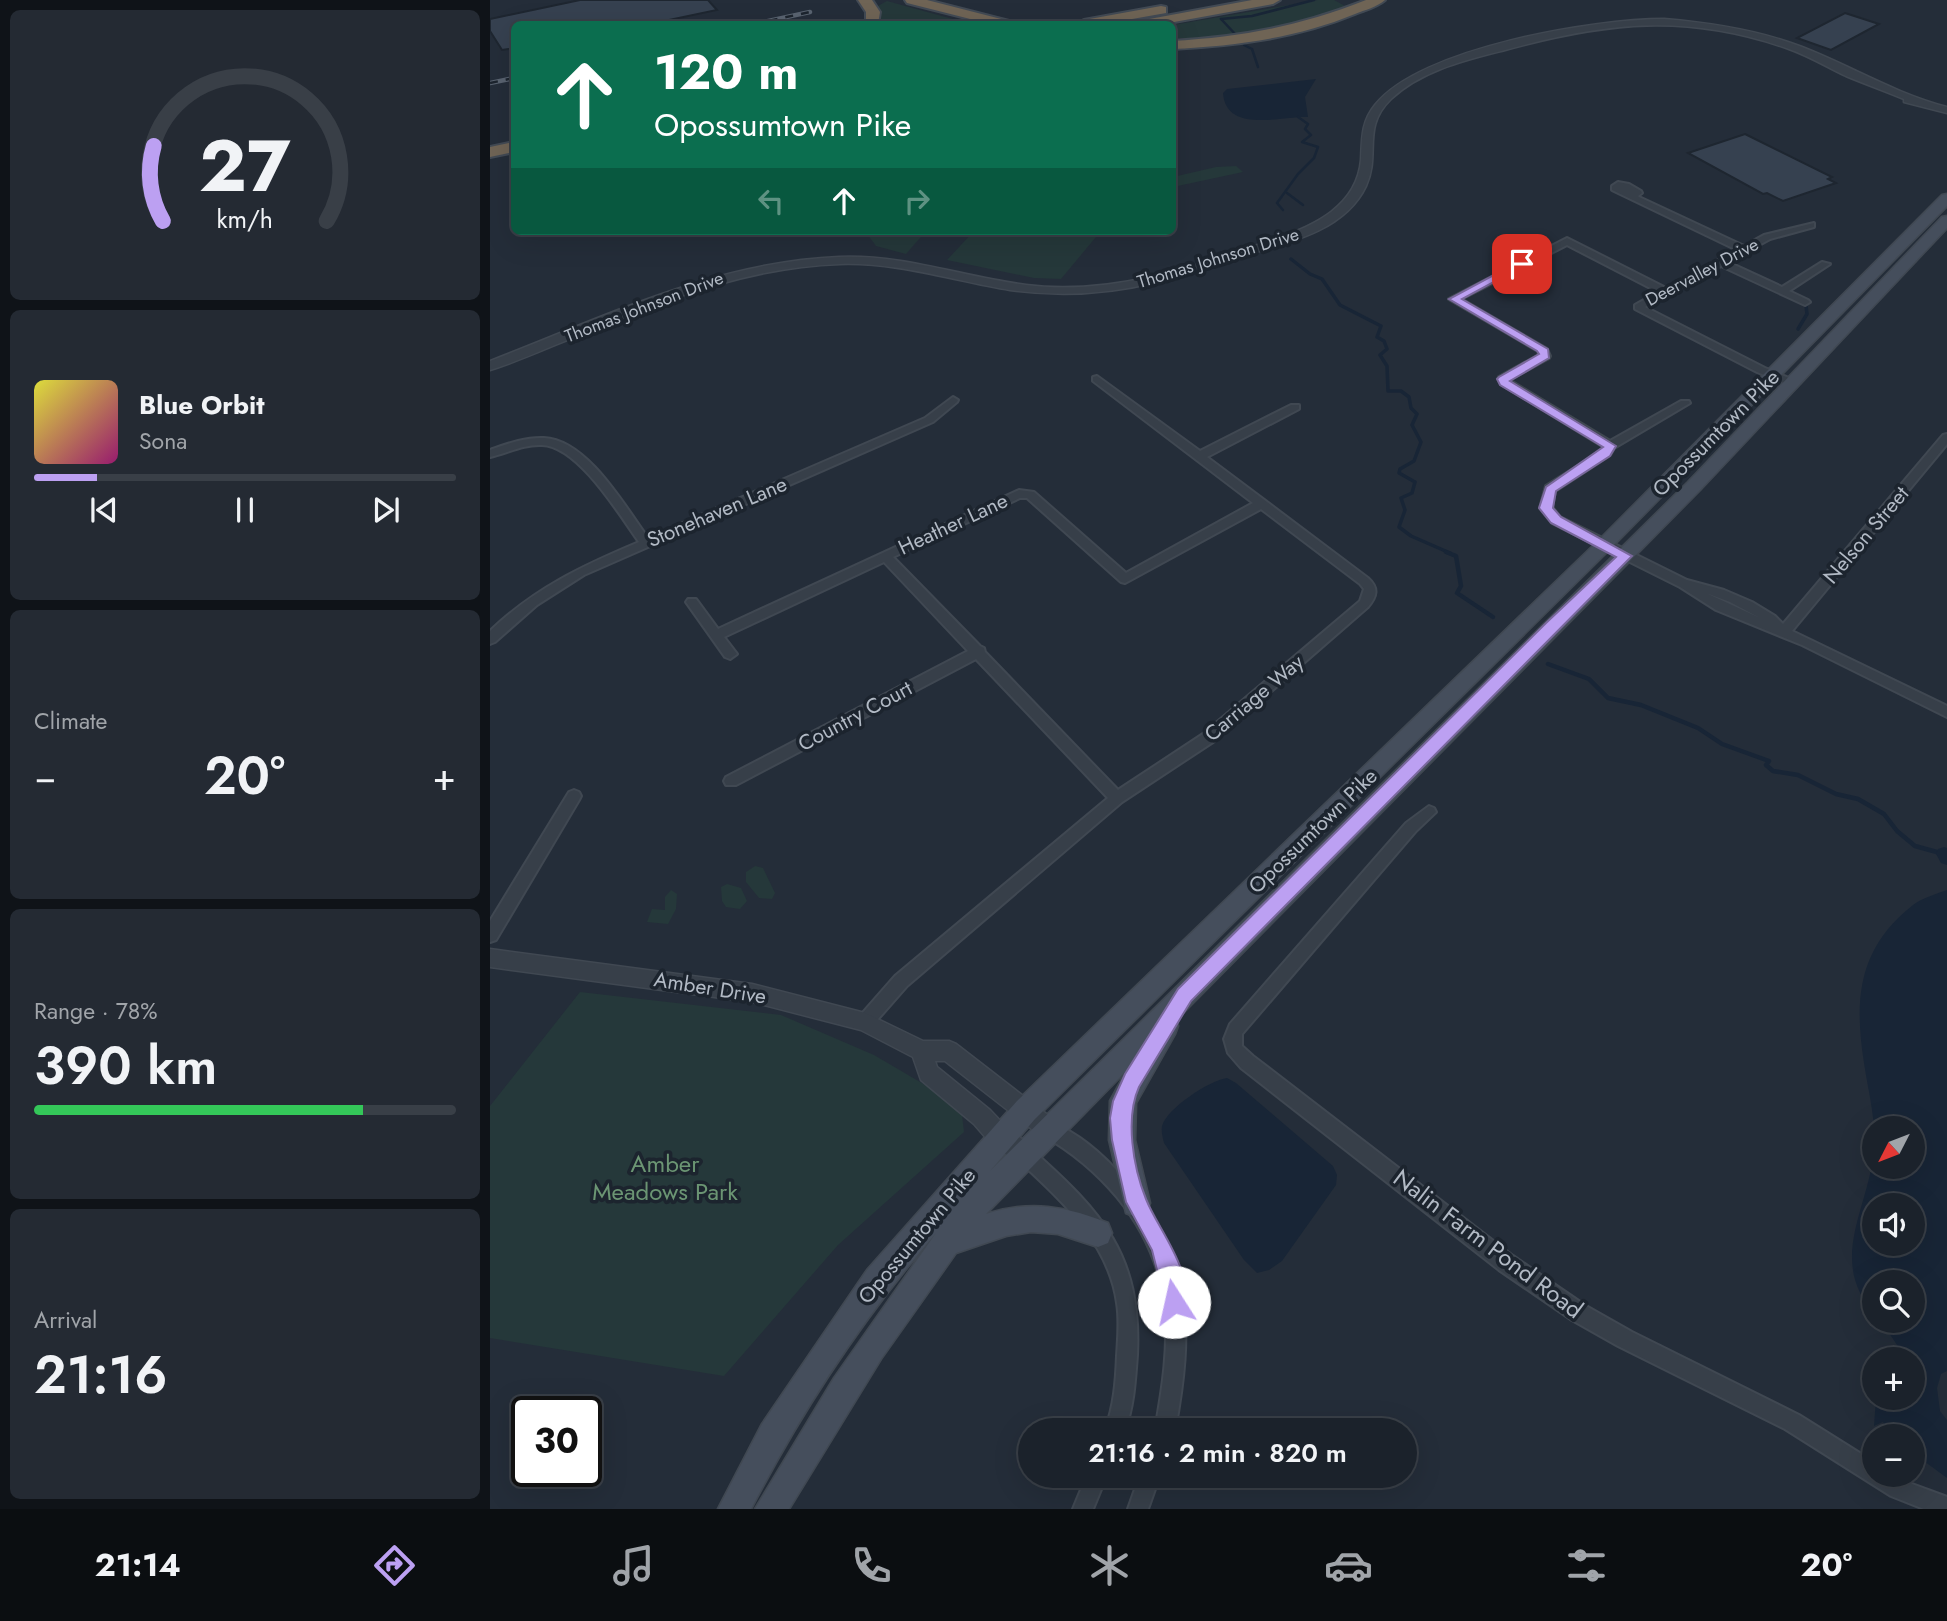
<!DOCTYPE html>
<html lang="en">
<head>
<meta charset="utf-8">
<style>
	:root { --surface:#1b222b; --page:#242a33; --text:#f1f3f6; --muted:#a0a4a9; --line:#393f47; --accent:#bca0f2 }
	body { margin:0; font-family:Jost,sans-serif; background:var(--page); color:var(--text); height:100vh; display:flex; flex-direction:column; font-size:26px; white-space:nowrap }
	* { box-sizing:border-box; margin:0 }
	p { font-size:23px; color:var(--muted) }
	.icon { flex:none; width:38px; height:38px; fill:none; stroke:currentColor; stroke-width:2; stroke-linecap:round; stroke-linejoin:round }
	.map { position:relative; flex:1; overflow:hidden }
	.details { display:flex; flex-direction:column; gap:10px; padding:10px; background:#0f1318; width:490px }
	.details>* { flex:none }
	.banner { position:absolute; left:21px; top:21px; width:665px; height:214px; border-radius:10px; box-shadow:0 7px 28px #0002,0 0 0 2px var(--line); background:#0b6e4f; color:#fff; overflow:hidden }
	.needle { width:46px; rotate:228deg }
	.buttons { position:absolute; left:1372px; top:1116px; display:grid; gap:14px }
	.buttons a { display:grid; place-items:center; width:63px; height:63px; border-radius:50%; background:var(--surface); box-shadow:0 7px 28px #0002,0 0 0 2px var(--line); font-size:35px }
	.speed { position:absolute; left:21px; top:1396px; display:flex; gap:14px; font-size:35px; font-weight:700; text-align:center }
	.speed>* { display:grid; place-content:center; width:91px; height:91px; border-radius:50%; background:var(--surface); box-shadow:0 7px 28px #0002,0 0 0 2px var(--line); line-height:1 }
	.speed .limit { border:4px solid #111; border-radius:10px; background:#fff; color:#111 }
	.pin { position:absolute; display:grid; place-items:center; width:60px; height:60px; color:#fff; margin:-30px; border-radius:14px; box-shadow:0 4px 10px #0006 }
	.me { position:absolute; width:77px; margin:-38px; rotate:350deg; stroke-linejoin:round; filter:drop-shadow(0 0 5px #0008) }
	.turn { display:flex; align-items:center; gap:24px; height:147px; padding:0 28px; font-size:32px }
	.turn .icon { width:91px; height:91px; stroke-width:2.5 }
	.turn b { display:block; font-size:49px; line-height:60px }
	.lanes { display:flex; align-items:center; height:66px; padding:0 28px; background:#0003; justify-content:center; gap:35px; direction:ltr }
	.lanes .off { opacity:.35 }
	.big { font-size:52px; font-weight:600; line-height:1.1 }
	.details .widget { flex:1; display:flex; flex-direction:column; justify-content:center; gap:10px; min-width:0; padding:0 24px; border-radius:10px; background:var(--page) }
	.details .dial { align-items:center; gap:0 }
	.dial svg { height:182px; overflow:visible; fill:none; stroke:var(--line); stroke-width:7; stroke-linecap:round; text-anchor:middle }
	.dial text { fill:var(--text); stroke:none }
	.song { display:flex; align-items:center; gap:21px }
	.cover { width:84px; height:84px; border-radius:10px; background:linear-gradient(135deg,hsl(60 70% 55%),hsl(320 70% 35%)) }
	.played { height:7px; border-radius:4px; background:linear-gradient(90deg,var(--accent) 15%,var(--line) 15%) }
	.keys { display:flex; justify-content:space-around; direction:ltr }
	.heat { display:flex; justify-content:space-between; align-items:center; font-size:38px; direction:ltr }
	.charge { height:10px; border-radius:5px; background:linear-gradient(90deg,#34c759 78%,var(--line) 0) }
	.trip { position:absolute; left:528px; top:1418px; width:399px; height:70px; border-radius:35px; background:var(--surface); box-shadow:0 7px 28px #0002,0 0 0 2px var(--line); font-weight:600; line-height:70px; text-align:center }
	.tabs { display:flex; height:112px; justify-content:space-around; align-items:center; background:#0b0e11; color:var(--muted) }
	.tabs .icon { width:49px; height:49px }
	.tabs .active { color:var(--accent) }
	.tabs b { font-size:32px; color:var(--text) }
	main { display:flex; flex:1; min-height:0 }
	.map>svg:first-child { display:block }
</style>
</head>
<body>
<main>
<section class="details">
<div class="widget dial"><svg viewBox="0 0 100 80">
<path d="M14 69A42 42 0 1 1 86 69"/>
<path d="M14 69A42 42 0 0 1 10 36" stroke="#bca0f2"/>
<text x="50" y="56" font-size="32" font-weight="700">27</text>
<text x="50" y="72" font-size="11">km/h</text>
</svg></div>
<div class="widget">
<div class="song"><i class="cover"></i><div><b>Blue Orbit</b><p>Sona</p></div></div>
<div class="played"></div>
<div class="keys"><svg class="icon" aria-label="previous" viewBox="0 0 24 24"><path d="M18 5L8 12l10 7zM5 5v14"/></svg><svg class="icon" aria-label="pause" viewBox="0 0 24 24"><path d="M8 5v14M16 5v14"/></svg><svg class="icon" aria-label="next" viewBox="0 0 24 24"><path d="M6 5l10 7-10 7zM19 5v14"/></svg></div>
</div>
<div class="widget"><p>Climate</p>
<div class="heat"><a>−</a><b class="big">20°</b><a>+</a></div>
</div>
<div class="widget"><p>Range · 78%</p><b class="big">390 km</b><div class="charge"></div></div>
<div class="widget"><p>Arrival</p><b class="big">21:16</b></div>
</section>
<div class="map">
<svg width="1457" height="1509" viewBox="0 0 1457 1509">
	<rect width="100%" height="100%" fill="#242d39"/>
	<g fill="#25383a">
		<path d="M828,0H844L855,6C801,32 742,39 683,38V25Z"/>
		<path d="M397,1L481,24H391L386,7Z"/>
		<path d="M746,166L753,172L683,187V177L726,167Z"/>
		<path d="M375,231H436L416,254L386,246Z"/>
		<path d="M484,231H611L571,279L544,278L457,260Z"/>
		<path d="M265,866L273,868L285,893L282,899L269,898L256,882V872Z"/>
		<path d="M237,884L251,888L257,901L250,909L236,907L232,901L231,887Z"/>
		<path d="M181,890L187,894L186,909L178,924L157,922L162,909L175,910V897Z"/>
		<path d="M90,992L291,1015L384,1055L471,1106L474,1132L348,1245L234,1376L0,1338V1106Z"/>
	</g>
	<g fill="#182536" fill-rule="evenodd">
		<path d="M826,79L815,97L818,117C791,116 736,134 733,93L737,89Z"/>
		<path d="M1457,890V1371L1451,1374L1447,1388L1450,1411L1457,1420V1478L1423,1453V1437H1402L1393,1422L1384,1426L1386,1398H1423V1360H1407L1411,1351L1391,1321H1423V1283H1384V1313C1336,1259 1381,1206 1384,1147C1386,1118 1378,1091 1374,1063C1364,999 1368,948 1423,905C1432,898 1446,894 1457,890ZM1384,1129H1423V1167H1384ZM1384,1206H1423V1244H1384Z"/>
		<path d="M737,1078L746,1083L843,1166L847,1175L846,1185L792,1261L779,1270L767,1273L754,1260L674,1143C673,1139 671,1131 672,1126C676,1109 720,1080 737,1078Z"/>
	</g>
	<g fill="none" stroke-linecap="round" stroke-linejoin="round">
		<g stroke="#182536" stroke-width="2.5">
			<path d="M731,19L762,16L824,0"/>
			<path d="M731,19L748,37"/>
			<path d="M754,45L762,49L768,67"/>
			<path d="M797,193L813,205"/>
			<path d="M793,210L787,203L808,174L824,158L828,147L812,142L821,135L815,129L818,124L808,117"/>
		</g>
		<g stroke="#182536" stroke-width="3.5">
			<path d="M801,259L820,274L832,279L850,305L891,326L887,337L894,341L897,349L890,355L897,366L898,391H911L919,397L921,408L927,414L922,425L931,442L924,461L910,469L909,473L925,482L922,493L911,498L915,510L909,527L921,536L960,553"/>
			<path d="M1308,329L1317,314L1316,305"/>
		</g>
		<g stroke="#182536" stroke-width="4.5">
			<path d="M956,552L966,556L971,586L967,593L1003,617"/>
			<path d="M1058,664L1099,679L1118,698L1151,705L1208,728L1232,744L1279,761L1276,765L1283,771L1308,775L1346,794L1368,799L1394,814L1407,831L1425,846L1454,854"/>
		</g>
		<path fill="#182536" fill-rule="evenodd" d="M1454,847L1457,848V865L1451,863L1446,854L1448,849Z"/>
	</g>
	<g fill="#364150" stroke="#1e2630" stroke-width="2">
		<path d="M90,0H218L227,10L160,24H24V48L12,50L0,31V19Z"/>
		<path d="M1355,13L1389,24L1341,50L1307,38Z"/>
		<path d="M1255,134L1342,177L1338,179L1346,183L1293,201L1277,193L1273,194L1198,153Z"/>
	</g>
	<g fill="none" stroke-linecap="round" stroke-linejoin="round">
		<g stroke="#404852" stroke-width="4">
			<g id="minor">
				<path d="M1128,182L1139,184L1151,191L1152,193L1148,196L1149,197L1254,246L1274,235L1324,223V227L1280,239L1238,262L1292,287L1332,262L1340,264L1299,291L1318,300L1320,302L1315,305L1231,266L1155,307L1275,368L1306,381V385L1302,386L1267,372L1145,309V305L1168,292L1077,245L971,299L1057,349L1060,356L1059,358L1019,380L1120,441L1191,401H1199L1200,403L1124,448L1120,455L1065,491L1062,507L1070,517L1197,580L1234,590L1262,602L1285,616L1293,624L1453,435L1457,434V444L1302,631L1457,706V717L1312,645L1226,610L1190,587L1062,523L1050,508L1056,486L1112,451L1114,447L1011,384L1008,379L1009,377L1049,355L1048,351L959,299L1077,238L1176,288L1247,250L1122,190V186ZM1216,593L1240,602L1270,618Z"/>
				<path d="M607,376L710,451L801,405H809V409L717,457L878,578C889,588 887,596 878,607L723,742L632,802L417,986L381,1027L375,1030L369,1027L367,1022L369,1017L405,976L618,798L486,659L246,785H236L234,781L236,777L478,651L394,562L234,637L247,654L240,659L235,657L196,602L198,599H206L228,629L529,490L544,492L636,573L763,503L603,381V377ZM530,498H537L631,582L635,583L771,509L870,584L874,589L870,601L713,734L628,790L495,652L494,648L490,646L403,557Z"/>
				<path d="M463,397L468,400L467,402L443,422L94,575L47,605L5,642L0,644V631C45,588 92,566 149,542C129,514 88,446 52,445C34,444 17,453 0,457V450C17,444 35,437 54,438C97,440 134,505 158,538L435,418Z"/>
				<path d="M84,790L89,792L91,796L89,800L6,940L0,942V921L79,792Z"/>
				<path d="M939,806L944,808L946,812L926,831L752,1034V1046L763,1056L1023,1256L1096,1306L1142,1332L1309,1415L1384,1462V1475H1405L1414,1481L1457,1497V1509H1434L1401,1496L1295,1429L1128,1346L1082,1320L1009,1270L751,1068L738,1053L734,1039L740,1024L916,823Z"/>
				<path d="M560,1122C589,1133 615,1156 635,1180C704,1260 703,1331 685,1430H665C681,1342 688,1271 627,1197C606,1172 582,1152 554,1136L551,1130L554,1124Z"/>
				<path d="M535,1146L541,1149C612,1212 652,1255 647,1355C645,1381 644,1405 635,1430H615C624,1406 626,1382 627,1356C628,1339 630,1321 627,1303C619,1243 571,1200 529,1161L526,1155L529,1149Z"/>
				<path d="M597,1475H617L603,1509H583Z"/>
				<path d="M650,1475H670L658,1509H638Z"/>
			</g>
		</g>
		<g stroke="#404852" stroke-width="3">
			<g id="tertiary">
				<path d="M1174,19C1221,23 1268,30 1312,47C1361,66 1406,94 1457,107V113L1414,102V99C1395,91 1375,84 1356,76C1337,67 1319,56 1299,49C1197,13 1117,22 1015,50C976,60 932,70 901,99C871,128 891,154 876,186C852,237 781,246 735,261C712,268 690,277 667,282C619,294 570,297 520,290C464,281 407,262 350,264C262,267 182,297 102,330C68,343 35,359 0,370V361C114,317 225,262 349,257C412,254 474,277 536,285C622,296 706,266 785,239C824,226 867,206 871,160C872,139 871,122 885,105C930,48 1104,19 1174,19Z"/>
				<path d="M0,949L262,984L375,1013L433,1041H459L466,1044L568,1123L571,1130L568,1137L560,1141L552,1137L455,1061H445L447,1067L500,1110L519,1130L543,1147L546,1155L543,1163L535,1166L503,1146L484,1124L431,1080L423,1057L371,1030L262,1002L0,967Z"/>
			</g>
		</g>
		<g stroke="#404852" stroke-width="3">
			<path id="secondary" d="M1457,194V206L1120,549L545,1119L500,1171L1198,482L1452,217L1457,216V228L1210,490L686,1020L688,1026L685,1034L646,1103L645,1140L660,1203L656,1213L646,1217L636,1213L619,1140L620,1101L637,1070L496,1214C540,1200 576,1206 618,1223L622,1233L618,1243L608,1247L568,1234L541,1232L516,1236L466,1253L391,1359L299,1509H265L344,1378L446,1233C372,1319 313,1408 261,1509H228L272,1424L377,1270L527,1101L1108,541L1452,195Z"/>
		</g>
		<g stroke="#424a54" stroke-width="4">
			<g id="motorway">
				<path d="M368,0H382L390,12L388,24H376V12Z"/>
				<path d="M415,0H437L519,21L521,24H500L417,3Z"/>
				<path d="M762,0H790L783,4L673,24H647L654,20Z"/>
				<path d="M876,0H895C887,7 875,10 865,14C807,38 745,46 682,49V41C753,37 810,26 876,0Z"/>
				<path d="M671,6L676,7V13L614,24H587L594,20Z"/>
				<path d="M24,142V152L0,157V147Z"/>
			</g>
		</g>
		<use href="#minor" fill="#373f49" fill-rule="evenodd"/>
		<use href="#tertiary" fill="#373f49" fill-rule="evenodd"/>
		<use href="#secondary" fill="#454e5c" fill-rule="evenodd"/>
		<use href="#motorway" fill="#6f6455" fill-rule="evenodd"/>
		<g stroke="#596370" stroke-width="4.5">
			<g id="rail">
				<path d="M264,24L320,12"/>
				<path d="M0,83L24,78"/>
			</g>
		</g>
		<use href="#rail" stroke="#1c242e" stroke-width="2.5" stroke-dasharray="8" stroke-linecap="butt"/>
	</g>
	<path fill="#bca0f2" stroke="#7a689d" stroke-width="2" d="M1028,262L1037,264L972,299L1058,349L1059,358L1020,381L1126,446L1120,456L1066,491L1063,508L1071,517L1142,556L701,1001L649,1087C635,1118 643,1167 656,1199C668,1230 707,1274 692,1310L684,1313L677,1310L662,1250L636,1202L622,1140L620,1118L623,1101L635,1074L688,989L1056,623L1126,557L1061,523L1049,508L1056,487L1113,447L1010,385L1007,379L1009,377L1049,354L1047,351L959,299Z"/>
	<g text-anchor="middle" stroke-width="7" stroke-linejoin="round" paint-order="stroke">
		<g font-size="18" fill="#b2bac5" stroke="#1c242e">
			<text transform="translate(728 258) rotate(-17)" y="6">Thomas Johnson Drive</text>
			<text transform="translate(1212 272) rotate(-28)" y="6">Deervalley Drive</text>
			<text transform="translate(154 307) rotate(-21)" y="6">Thomas Johnson Drive</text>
		</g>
		<g font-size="21" fill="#b2bac5" stroke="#1c242e">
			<text transform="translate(1226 433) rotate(-45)" y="7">Opossumtown Pike</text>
			<text transform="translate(227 512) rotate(-23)" y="7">Stonehaven Lane</text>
			<text transform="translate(463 524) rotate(-25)" y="7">Heather Lane</text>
			<text transform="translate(1376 535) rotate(-50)" y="7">Nelson Street</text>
			<text transform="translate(764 698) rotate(-40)" y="7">Carriage Way</text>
			<text transform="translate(365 716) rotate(-28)" y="7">Country Court</text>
			<text transform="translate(823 831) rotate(-44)" y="7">Opossumtown Pike</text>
			<text transform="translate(220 988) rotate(9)" y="7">Amber Drive</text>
			<text transform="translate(427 1236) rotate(-50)" y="7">Opossumtown Pike</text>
		</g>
		<g font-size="24" fill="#6b9573" stroke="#1c242e">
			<text x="175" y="1172">Amber<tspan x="175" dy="28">Meadows Park</tspan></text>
		</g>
		<g font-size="24" fill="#b2bac5" stroke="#1c242e">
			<text transform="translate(998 1244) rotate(37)" y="8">Nalin Farm Pond Road</text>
		</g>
	</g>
</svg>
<div class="buttons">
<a><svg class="needle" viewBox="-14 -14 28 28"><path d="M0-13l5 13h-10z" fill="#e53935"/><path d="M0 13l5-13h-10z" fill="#a0a4a9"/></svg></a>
<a><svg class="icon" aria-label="sound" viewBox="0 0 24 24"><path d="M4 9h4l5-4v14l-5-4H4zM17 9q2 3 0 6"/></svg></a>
<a><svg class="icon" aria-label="search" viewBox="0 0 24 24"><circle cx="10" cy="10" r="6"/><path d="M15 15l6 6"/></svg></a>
<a>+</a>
<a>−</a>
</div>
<div class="speed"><div class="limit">30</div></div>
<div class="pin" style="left:1032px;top:264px;background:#d93025"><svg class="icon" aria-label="arrive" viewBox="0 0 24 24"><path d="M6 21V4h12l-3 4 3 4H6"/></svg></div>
<svg class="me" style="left:684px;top:1302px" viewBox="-20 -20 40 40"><circle r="19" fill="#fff"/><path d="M0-13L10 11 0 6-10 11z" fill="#bca0f2"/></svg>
<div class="trip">21:16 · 2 min · 820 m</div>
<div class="banner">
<div class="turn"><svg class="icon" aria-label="ahead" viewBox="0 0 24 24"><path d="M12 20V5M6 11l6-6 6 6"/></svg><div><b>120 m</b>Opossumtown Pike</div></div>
<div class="lanes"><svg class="icon off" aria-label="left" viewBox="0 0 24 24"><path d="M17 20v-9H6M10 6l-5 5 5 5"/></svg><svg class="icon" aria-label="ahead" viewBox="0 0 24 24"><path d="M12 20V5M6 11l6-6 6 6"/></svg><svg class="icon off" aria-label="right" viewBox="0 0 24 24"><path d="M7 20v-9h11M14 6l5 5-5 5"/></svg></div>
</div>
</div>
</main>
<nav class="tabs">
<b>21:14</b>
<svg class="icon active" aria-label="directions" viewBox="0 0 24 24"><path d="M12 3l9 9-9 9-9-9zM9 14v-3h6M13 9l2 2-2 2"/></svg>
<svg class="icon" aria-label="music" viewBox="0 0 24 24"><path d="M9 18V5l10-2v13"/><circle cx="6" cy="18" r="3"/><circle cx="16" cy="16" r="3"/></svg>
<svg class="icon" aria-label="phone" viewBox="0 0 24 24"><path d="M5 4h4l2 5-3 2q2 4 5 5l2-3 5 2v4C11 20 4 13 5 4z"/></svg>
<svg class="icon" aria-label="climate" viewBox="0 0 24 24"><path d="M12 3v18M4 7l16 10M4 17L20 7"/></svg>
<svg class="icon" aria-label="car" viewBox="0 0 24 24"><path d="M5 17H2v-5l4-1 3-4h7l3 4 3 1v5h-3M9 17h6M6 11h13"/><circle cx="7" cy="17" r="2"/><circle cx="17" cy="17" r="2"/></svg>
<svg class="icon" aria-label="filters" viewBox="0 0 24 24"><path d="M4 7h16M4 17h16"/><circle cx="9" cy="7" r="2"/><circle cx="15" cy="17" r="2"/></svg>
<b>20°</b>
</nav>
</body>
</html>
